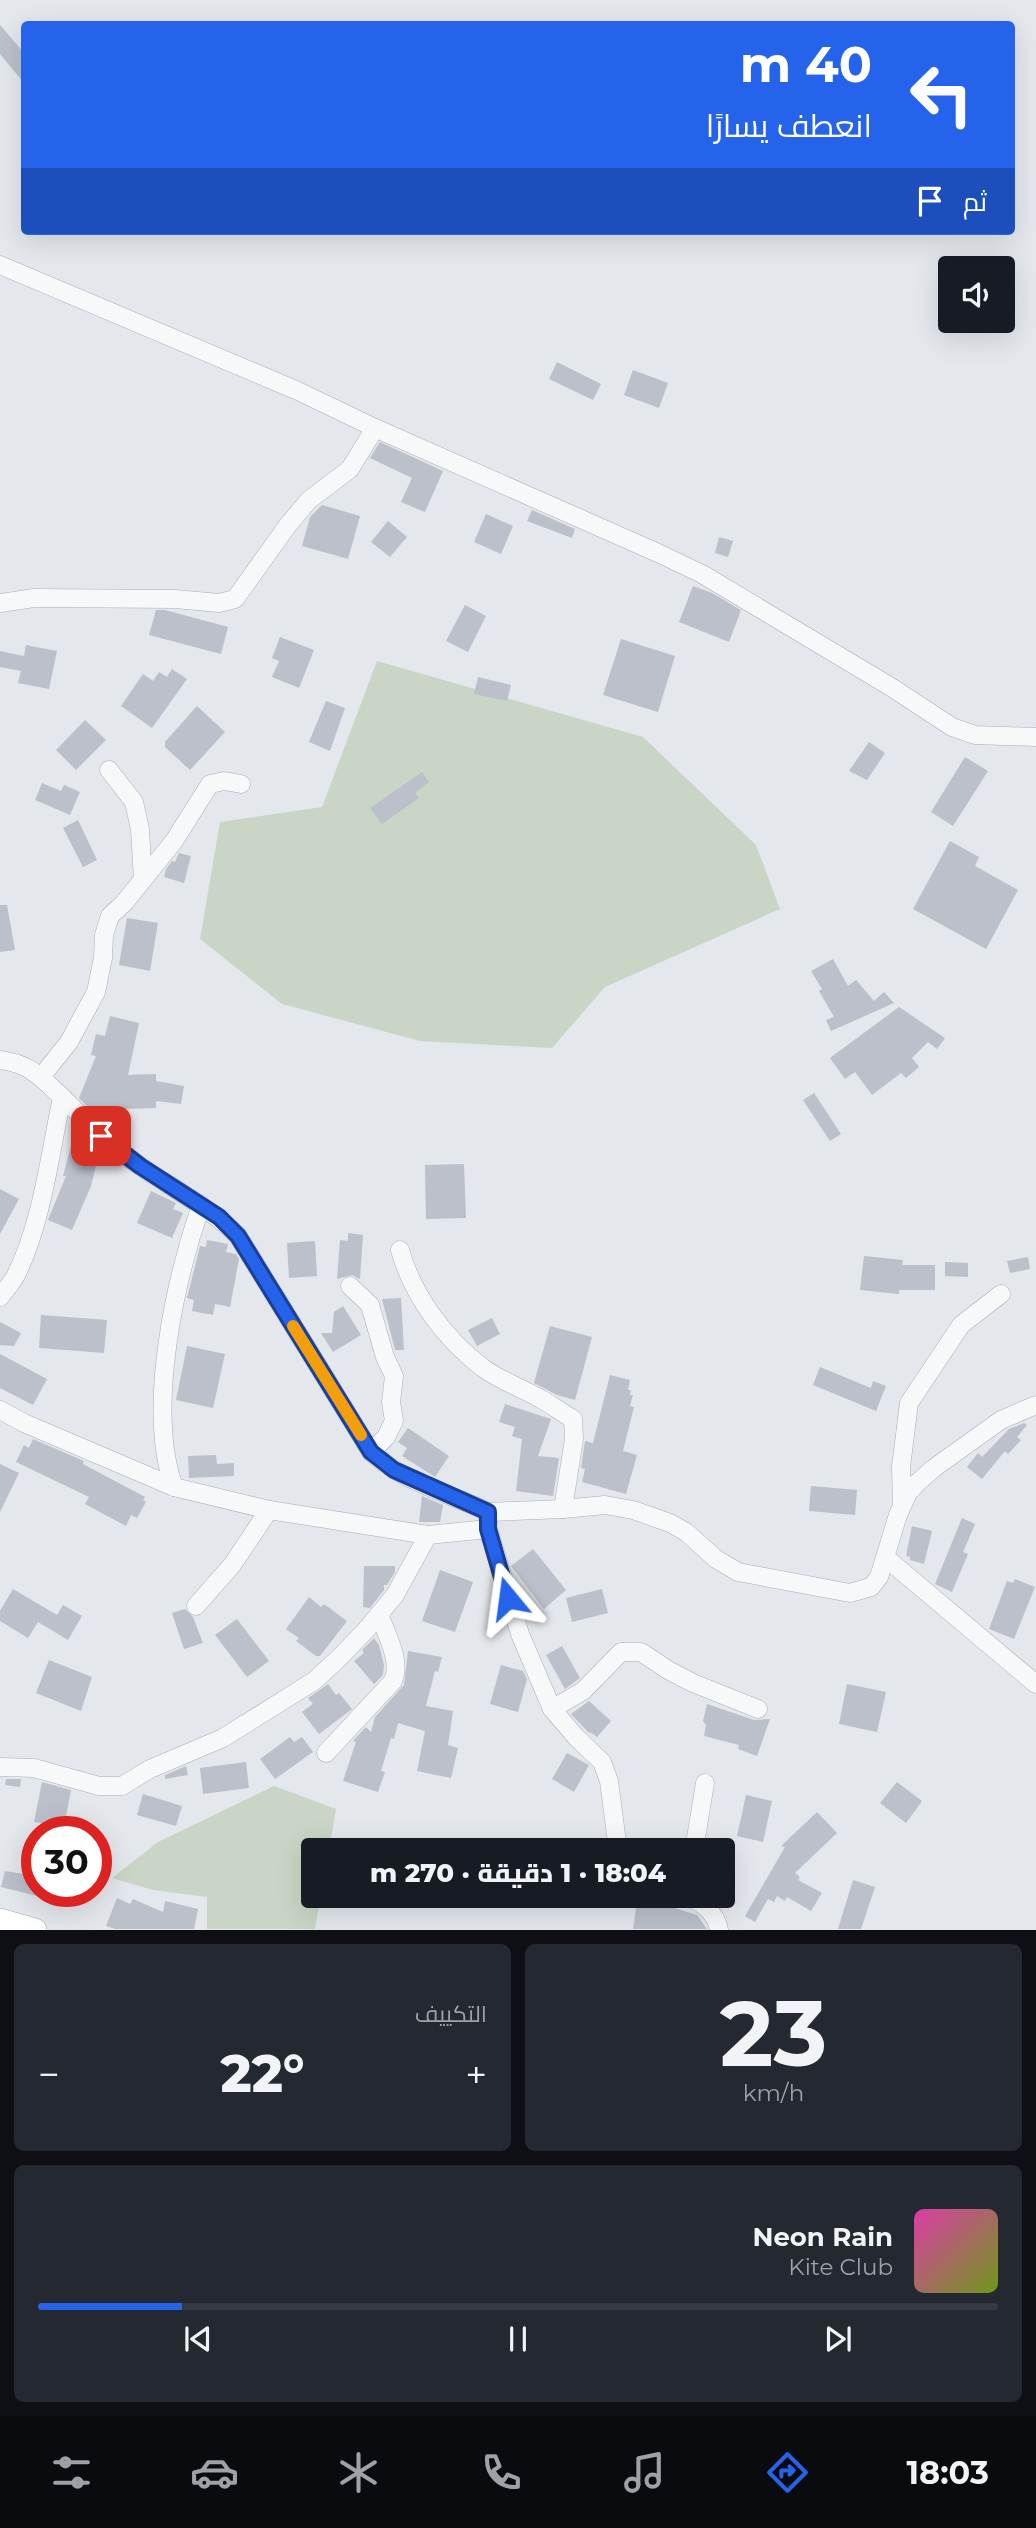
<!DOCTYPE html>
<html lang="ar">
<head>
<meta charset="utf-8">
<style>
	:root { --surface:#171b24; --page:#242831; --text:#f1f3f6; --muted:#9ea1a6; --line:#363941; --accent:#2563eb }
	body { margin:0; font-family:Montserrat,Cairo,sans-serif; background:var(--page); color:var(--text); direction:rtl; height:100vh; display:flex; flex-direction:column; font-size:26px; white-space:nowrap }
	* { box-sizing:border-box; margin:0 }
	p { font-size:23px; color:var(--muted) }
	.icon { flex:none; width:38px; height:38px; fill:none; stroke:currentColor; stroke-width:2; stroke-linecap:round; stroke-linejoin:round }
	.map { position:relative; height:1930px; overflow:hidden; direction:ltr }
	.panel { display:flex; flex-direction:column; gap:14px; padding:14px; background:#0d0f14; flex:1 }
	.panel>* { flex:none }
	.hud { position:absolute; left:21px; top:21px; width:994px; height:214px; border-radius:7px; box-shadow:0 7px 28px #0002; direction:rtl; background:#2563eb; color:#fff; overflow:hidden }
	.tools { position:absolute; left:938px; top:256px; display:grid; gap:14px }
	.tools a { display:grid; place-items:center; width:77px; height:77px; border-radius:7px; background:var(--surface); box-shadow:0 7px 28px #0002; font-size:35px }
	.speed { position:absolute; left:21px; top:1816px; display:flex; gap:14px; font-size:35px; font-weight:700; text-align:center }
	.speed>* { display:grid; place-content:center; width:91px; height:91px; border-radius:50%; background:var(--surface); box-shadow:0 7px 28px #0002; line-height:1 }
	.speed .limit { border:10px solid #d22; background:#fff; color:#111 }
	.pin { position:absolute; display:grid; place-items:center; width:60px; height:60px; color:#fff; margin:-30px; border-radius:14px; box-shadow:0 4px 10px #0006 }
	.me { position:absolute; width:77px; margin:-38px; rotate:344deg; stroke-linejoin:round; filter:drop-shadow(0 0 5px #0008) }
	.turn { display:flex; align-items:center; gap:24px; height:147px; padding:0 28px; font-size:32px }
	.turn .icon { width:91px; height:91px; stroke-width:2.5 }
	.turn b { display:block; font-size:49px; line-height:60px }
	.then { display:flex; align-items:center; height:66px; padding:0 28px; background:#0003; gap:14px; font-size:26px }
	.big { font-size:52px; font-weight:800; line-height:1.1 }
	.panel .card { flex:1; display:flex; flex-direction:column; justify-content:center; gap:10px; min-width:0; padding:0 24px; border-radius:10px; background:var(--page) }
	.panel .dial { align-items:center; gap:0 }
	.dial b { font-size:91px; line-height:1 }
	.song { display:flex; align-items:center; gap:21px }
	.cover { width:84px; height:84px; border-radius:10px; background:linear-gradient(135deg,hsl(320 70% 55%),hsl(80 70% 35%)) }
	.played { height:7px; border-radius:4px; background:linear-gradient(90deg,var(--accent) 15%,var(--line) 15%) }
	.keys { display:flex; justify-content:space-around; direction:ltr }
	.heat { display:flex; justify-content:space-between; align-items:center; font-size:38px; direction:ltr }
	.panel .tiles { flex:1; display:grid; gap:14px; grid-template-columns:1fr 1fr }
	.card:last-child { grid-column:span 2 }
	.trip { position:absolute; left:301px; top:1838px; width:434px; height:70px; border-radius:7px; background:var(--surface); box-shadow:0 7px 28px #0002; font-weight:800; line-height:70px; text-align:center; direction:rtl }
	.dock { display:flex; height:112px; justify-content:space-around; align-items:center; background:#090b0e; color:var(--muted) }
	.dock .icon { width:49px; height:49px }
	.dock .selected { color:var(--accent) }
	.dock b { font-size:32px; color:var(--text) }
	.map>svg:first-child { display:block }
</style>
</head>
<body>
<div class="map">
<svg width="1036" height="1930" viewBox="0 0 1036 1930">
	<rect width="100%" height="100%" fill="#e4e7ec"/>
	<g fill="#c9d6c5">
		<path d="M377,661L643,737L756,845L780,909L605,987L552,1048L420,1041L282,1004L200,939L220,822L322,807Z"/>
		<path d="M274,1786L336,1809L329,1850H313V1895H321L315,1929H207V1897L153,1890L112,1878L158,1842Z"/>
	</g>
	<g fill="#bbc0ca">
		<path d="M0,25L24,53V83L0,54Z"/>
		<path d="M557,362L601,384L593,400L549,379Z"/>
		<path d="M633,370L668,383L659,408L624,395Z"/>
		<path d="M380,442L443,471L425,512L401,502L412,478L370,458Z"/>
		<path d="M322,505L360,516L348,559L302,546L310,517Z"/>
		<path d="M532,510L575,529L572,538L527,521Z"/>
		<path d="M486,514L513,526L501,554L474,542Z"/>
		<path d="M388,521L407,537L390,557L371,542Z"/>
		<path d="M719,537L733,541L728,557L715,553Z"/>
		<path d="M693,586L712,593L741,610L729,642L679,622Z"/>
		<path d="M465,605L486,616L468,652L446,641Z"/>
		<path d="M156,610H165L228,627L221,654L149,635Z"/>
		<path d="M280,637L314,650L299,688L272,677L279,661L272,658Z"/>
		<path d="M621,639L675,656L658,712L603,695Z"/>
		<path d="M26,645L57,651L49,689L18,683L21,671L0,667V651L24,656Z"/>
		<path d="M172,669L187,679L152,728L121,706L143,674L153,681L159,672L167,677Z"/>
		<path d="M478,677L511,685L507,701L474,694Z"/>
		<path d="M326,701L345,708L330,751L309,742Z"/>
		<path d="M197,706L225,732L190,770L165,747V742Z"/>
		<path d="M85,720L106,740L76,770L56,750Z"/>
		<path d="M869,742L885,753L867,780L849,771Z"/>
		<path d="M965,757L988,771L953,826L931,812Z"/>
		<path d="M422,772L429,782L415,793L419,798L382,824L370,808Z"/>
		<path d="M42,783L61,791L64,785L80,792L70,815L35,800Z"/>
		<path d="M78,820L97,860L83,867L63,828Z"/>
		<path d="M950,841L979,857L975,866L1018,890L986,949L913,909Z"/>
		<path d="M179,853L191,856L184,883L164,877L166,869L172,861L175,862Z"/>
		<path d="M0,905H7L15,950L0,952Z"/>
		<path d="M127,918L158,923L150,971L119,965Z"/>
		<path d="M833,959L848,986L856,980L874,1001L884,992L894,1003L831,1031L826,1020L834,1017L819,991L822,989L811,971Z"/>
		<path d="M899,1007L945,1038L937,1049L928,1042L912,1058L919,1067L906,1078L901,1073L872,1095L855,1072L845,1079L830,1058Z"/>
		<path d="M110,1016L139,1023L128,1075L156,1074V1081L184,1086L181,1104L156,1101V1108L123,1109L118,1121L91,1110L79,1098L96,1056L91,1055L96,1034L105,1036Z"/>
		<path d="M814,1093L841,1134L830,1141L803,1100Z"/>
		<path d="M73,1138L93,1143L100,1149L91,1186L72,1230L48,1220L66,1176H63Z"/>
		<path d="M464,1164L466,1218L426,1219L425,1165Z"/>
		<path d="M0,1189L19,1199L0,1234Z"/>
		<path d="M151,1191L176,1203L173,1209L183,1213L172,1238L137,1223Z"/>
		<path d="M348,1233L363,1235L360,1279L352,1275L337,1279L340,1240L348,1241Z"/>
		<path d="M207,1240L228,1244L226,1252L236,1254L239,1259L230,1307L215,1304L213,1315L192,1311L194,1300L187,1298L200,1246L206,1247Z"/>
		<path d="M315,1241L317,1276L289,1278L287,1243Z"/>
		<path d="M864,1256L903,1260L902,1265H935V1290H899V1294L860,1290Z"/>
		<path d="M1028,1257L1030,1269L1010,1273L1007,1261Z"/>
		<path d="M945,1262L968,1263V1277L945,1276Z"/>
		<path d="M401,1298L404,1350H395L382,1299Z"/>
		<path d="M343,1306L361,1335L333,1352L321,1333H332L334,1312Z"/>
		<path d="M41,1315L107,1320L104,1353L39,1348Z"/>
		<path d="M492,1318L500,1334L477,1346L468,1330Z"/>
		<path d="M0,1322L21,1333L14,1346L0,1345Z"/>
		<path d="M550,1326L592,1337L575,1400L557,1395L534,1383Z"/>
		<path d="M187,1346L225,1354L213,1408L176,1400Z"/>
		<path d="M0,1354L47,1379L33,1405L0,1388Z"/>
		<path d="M820,1367L871,1388L873,1381L886,1386L876,1411L813,1385Z"/>
		<path d="M610,1375L630,1380L628,1390H631L630,1395H633L630,1406L634,1407L623,1451L637,1455L626,1494L582,1482L585,1469L581,1468L585,1441L593,1443Z"/>
		<path d="M505,1404L551,1419L538,1456L559,1458L553,1496L516,1491L522,1439L512,1436L515,1427L499,1422Z"/>
		<path d="M1024,1423L1027,1425L1017,1437L1021,1440L1008,1454L1005,1451L982,1479L967,1467L978,1453L982,1457L1009,1429Z"/>
		<path d="M408,1428L449,1456L435,1477L402,1456L407,1448L398,1442Z"/>
		<path d="M33,1439L84,1461L83,1464L145,1497L143,1500L146,1502L137,1518L131,1515L126,1526L85,1504L89,1497L16,1462L24,1445L29,1448Z"/>
		<path d="M216,1455L217,1464L234,1463V1476L189,1478L188,1456Z"/>
		<path d="M0,1464L19,1473L0,1512Z"/>
		<path d="M811,1486L857,1490L855,1515L809,1511Z"/>
		<path d="M422,1496L443,1505L440,1522H419Z"/>
		<path d="M962,1518L975,1524L963,1552L968,1554L952,1592L935,1584Z"/>
		<path d="M912,1526L932,1531L924,1564L910,1560V1557L906,1556Z"/>
		<path d="M533,1549L566,1590L544,1609L511,1566Z"/>
		<path d="M364,1566H395V1572L387,1585H384V1590L370,1608L363,1607Z"/>
		<path d="M440,1570L473,1582L455,1632L422,1621Z"/>
		<path d="M1015,1579L1035,1587L1014,1639L989,1629L1007,1581L1013,1583Z"/>
		<path d="M13,1589L57,1615L63,1605L82,1616L68,1640L38,1622L28,1638L0,1621V1611Z"/>
		<path d="M602,1589L608,1613L572,1622L566,1598Z"/>
		<path d="M309,1597L321,1607L324,1604L347,1621L320,1656H316L296,1641L299,1638L286,1629Z"/>
		<path d="M185,1609L193,1617L203,1643L184,1649L172,1613Z"/>
		<path d="M237,1619L269,1661L247,1677L215,1635Z"/>
		<path d="M374,1638L379,1645L384,1665L383,1675L374,1684L354,1661L364,1653L362,1650Z"/>
		<path d="M562,1646L580,1678L565,1689L546,1655Z"/>
		<path d="M408,1651L442,1657L438,1672L435,1671L426,1706L453,1711L448,1745L458,1748L451,1778L417,1771L425,1731L398,1723L394,1739L391,1738L381,1771L385,1772L378,1792L343,1781L356,1742L353,1741L366,1727L371,1732L375,1717L404,1685Z"/>
		<path d="M49,1660L92,1677L81,1711L36,1693Z"/>
		<path d="M501,1665L523,1671L527,1679L518,1712L490,1704Z"/>
		<path d="M328,1684L336,1695L339,1693L352,1709L319,1734L302,1712L313,1704L308,1698Z"/>
		<path d="M847,1684L886,1692L877,1732L839,1724Z"/>
		<path d="M589,1701L611,1721L597,1737L590,1732L589,1733L571,1714Z"/>
		<path d="M707,1704L754,1720L770,1719L757,1756L738,1749L739,1745L704,1736L706,1725L703,1721Z"/>
		<path d="M290,1737L294,1742L302,1737L313,1752L275,1779L260,1759Z"/>
		<path d="M567,1753L589,1765L574,1792L552,1779Z"/>
		<path d="M246,1762L249,1788L203,1794L200,1768Z"/>
		<path d="M186,1766L188,1775L165,1779V1775Z"/>
		<path d="M6,1779H21L20,1787L5,1785Z"/>
		<path d="M42,1782L71,1790L64,1827L34,1822Z"/>
		<path d="M897,1782L922,1801L906,1823L880,1803Z"/>
		<path d="M143,1794L182,1806L176,1826L137,1815Z"/>
		<path d="M746,1795L772,1801L763,1842L737,1836Z"/>
		<path d="M817,1812L837,1833L795,1873L800,1877L798,1880L822,1893L811,1911L787,1897L785,1901L777,1896L774,1902L768,1899L755,1922L745,1916L785,1847L781,1846Z"/>
		<path d="M5,1871L37,1876V1896L1,1887Z"/>
		<path d="M853,1880L875,1887L861,1929H838Z"/>
		<path d="M638,1895L672,1899L671,1907L697,1915L707,1929H633Z"/>
		<path d="M117,1898L130,1904L133,1899L163,1912L165,1901L198,1909L194,1929H115L106,1926Z"/>
	</g>
	<g fill="none" stroke-linecap="round" stroke-linejoin="round">
		<g stroke="#a9aeb7" stroke-width="19">
			<g id="minor">
				<path d="M0,265L298,391L375,428L658,553L702,574L891,687L952,727L975,735L1036,737"/>
				<path d="M0,603L34,598L175,599L219,603L235,599L288,525L309,500L350,469L375,428"/>
				<path d="M109,770L134,802L140,829L143,880"/>
				<path d="M0,1060C31,1064 40,1077 62,1097C50,1154 42,1223 16,1275C12,1283 5,1290 0,1297"/>
				<path d="M41,1077L69,1042L96,992L103,958L104,935L110,916L124,903L174,841L210,784L224,781L241,784"/>
				<path d="M62,1097C87,1122 111,1146 140,1166C173,1189 209,1207 238,1236L371,1452C397,1479 453,1495 488,1512V1522"/>
				<path d="M400,1250C413,1296 444,1338 483,1368C501,1381 522,1388 541,1399C552,1405 562,1413 573,1419L574,1439L563,1509"/>
				<path d="M350,1286L370,1305L385,1357L394,1376L391,1402L394,1421L386,1437L371,1452"/>
				<path d="M0,1410L24,1423L174,1487L269,1510L428,1535L488,1529L520,1634L552,1709L576,1737L602,1762L609,1781L618,1850"/>
				<path d="M174,1487C146,1410 175,1281 201,1205"/>
				<path d="M902,1505L901,1467L909,1403L961,1325L1001,1294"/>
				<path d="M488,1512L563,1509L605,1505L633,1510L670,1523L686,1532L716,1559L738,1572L850,1593L871,1587L879,1577L898,1515L908,1493L917,1483L934,1468L1001,1420L1036,1405"/>
				<path d="M886,1558L1036,1684"/>
				<path d="M196,1606L232,1565L269,1510"/>
				<path d="M552,1709L583,1691L621,1652H641L668,1670L693,1683L758,1709"/>
				<path d="M326,1753L393,1681C402,1661 386,1634 379,1614"/>
				<path d="M0,1767L34,1768L99,1786H122L150,1769L223,1738L314,1681L338,1659L366,1630L395,1595L428,1535"/>
				<path d="M694,1850L705,1783"/>
				<path d="M683,1895C700,1900 716,1912 719,1930"/>
			</g>
		</g>
		<g stroke="#a3abb8" stroke-width="24">
			<path id="major" d="M0,1920L35,1930"/>
		</g>
		<use href="#minor" stroke="#f7f8fa" stroke-width="18"/>
		<use href="#major" stroke="#fff" stroke-width="23"/>
	</g>
	<g fill="none" stroke-linecap="round" stroke-linejoin="round">
		<g stroke="#184099" stroke-width="18">
			<path id="route" d="M101,1136L140,1166L219,1217L238,1236L371,1452L394,1470L488,1512V1529L508,1598"/>
		</g>
		<use href="#route" stroke="#2563eb" stroke-width="12"/>
		<path stroke="#f59e0b" stroke-width="12" d="M293,1326L361,1435"/>
	</g>
</svg>
<div class="tools">
<a><svg class="icon" aria-label="sound" viewBox="0 0 24 24"><path d="M4 9h4l5-4v14l-5-4H4zM17 9q2 3 0 6"/></svg></a>
</div>
<div class="speed"><div class="limit">30</div></div>
<div class="pin" style="left:101px;top:1136px;background:#d93025"><svg class="icon" aria-label="arrive" viewBox="0 0 24 24"><path d="M6 21V4h12l-3 4 3 4H6"/></svg></div>
<svg class="me" style="left:508px;top:1598px" viewBox="-20 -20 40 40"><path d="M0-17L14 15 0 8-14 15z" fill="#2563eb" stroke="#fff" stroke-width="4"/></svg>
<div class="trip">18:04 · 1 دقيقة · 270 m</div>
<div class="hud">
<div class="turn"><svg class="icon" aria-label="left" viewBox="0 0 24 24"><path d="M17 20v-9H6M10 6l-5 5 5 5"/></svg><div><b>40 m</b>انعطف يسارًا</div></div>
<div class="then">ثم<svg class="icon" aria-label="arrive" viewBox="0 0 24 24"><path d="M6 21V4h12l-3 4 3 4H6"/></svg></div>
</div>
</div>
<section class="panel">
<div class="tiles">
<div class="card dial"><b>23</b><p>km/h</p></div>
<div class="card"><p>التكييف</p>
<div class="heat"><a>−</a><b class="big">22°</b><a>+</a></div>
</div>
<div class="card">
<div class="song"><i class="cover"></i><div><b>Neon Rain</b><p>Kite Club</p></div></div>
<div class="played"></div>
<div class="keys"><svg class="icon" aria-label="previous" viewBox="0 0 24 24"><path d="M18 5L8 12l10 7zM5 5v14"/></svg><svg class="icon" aria-label="pause" viewBox="0 0 24 24"><path d="M8 5v14M16 5v14"/></svg><svg class="icon" aria-label="next" viewBox="0 0 24 24"><path d="M6 5l10 7-10 7zM19 5v14"/></svg></div>
</div>
</div>
</section>
<nav class="dock">
<b>18:03</b>
<svg class="icon selected" aria-label="directions" viewBox="0 0 24 24"><path d="M12 3l9 9-9 9-9-9zM9 14v-3h6M13 9l2 2-2 2"/></svg>
<svg class="icon" aria-label="music" viewBox="0 0 24 24"><path d="M9 18V5l10-2v13"/><circle cx="6" cy="18" r="3"/><circle cx="16" cy="16" r="3"/></svg>
<svg class="icon" aria-label="phone" viewBox="0 0 24 24"><path d="M5 4h4l2 5-3 2q2 4 5 5l2-3 5 2v4C11 20 4 13 5 4z"/></svg>
<svg class="icon" aria-label="climate" viewBox="0 0 24 24"><path d="M12 3v18M4 7l16 10M4 17L20 7"/></svg>
<svg class="icon" aria-label="car" viewBox="0 0 24 24"><path d="M5 17H2v-5l4-1 3-4h7l3 4 3 1v5h-3M9 17h6M6 11h13"/><circle cx="7" cy="17" r="2"/><circle cx="17" cy="17" r="2"/></svg>
<svg class="icon" aria-label="filters" viewBox="0 0 24 24"><path d="M4 7h16M4 17h16"/><circle cx="9" cy="7" r="2"/><circle cx="15" cy="17" r="2"/></svg>
</nav>
</body>
</html>
